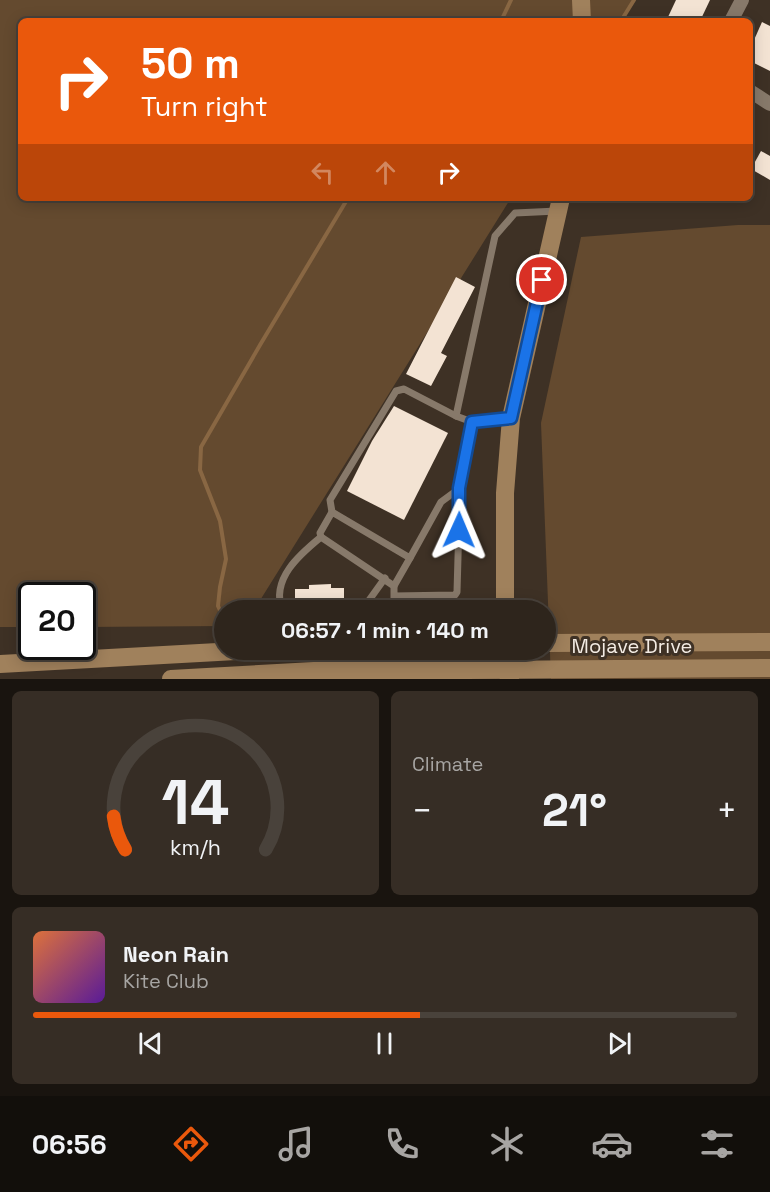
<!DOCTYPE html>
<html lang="en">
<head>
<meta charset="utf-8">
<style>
	:root { --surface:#2e251c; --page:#362d25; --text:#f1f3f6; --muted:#a7a5a3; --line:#49423b; --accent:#ea580c }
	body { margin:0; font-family:"Space Grotesk",sans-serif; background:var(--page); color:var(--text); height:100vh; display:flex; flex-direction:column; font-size:22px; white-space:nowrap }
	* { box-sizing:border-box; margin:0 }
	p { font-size:20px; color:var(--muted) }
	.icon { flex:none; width:33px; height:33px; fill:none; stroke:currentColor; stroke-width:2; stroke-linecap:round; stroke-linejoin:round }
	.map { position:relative; height:679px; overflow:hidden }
	.panel { display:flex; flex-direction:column; gap:12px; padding:12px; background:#19140f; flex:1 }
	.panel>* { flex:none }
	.guide { position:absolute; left:18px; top:18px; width:735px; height:183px; border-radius:9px; box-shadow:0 3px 15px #0003,0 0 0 2px var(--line); background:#ea580c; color:#fff; overflow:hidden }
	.speed { position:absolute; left:18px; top:582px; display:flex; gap:12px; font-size:30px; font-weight:700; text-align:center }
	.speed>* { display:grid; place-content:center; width:78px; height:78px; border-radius:50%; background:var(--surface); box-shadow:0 3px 15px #0003,0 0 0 2px var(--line); line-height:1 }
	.speed .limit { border:3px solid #111; border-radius:9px; background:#fff; color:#111 }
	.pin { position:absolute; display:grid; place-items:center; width:51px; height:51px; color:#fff; margin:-26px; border:3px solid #fff; border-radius:50%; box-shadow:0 2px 6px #0007 }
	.me { position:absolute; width:66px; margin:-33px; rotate:1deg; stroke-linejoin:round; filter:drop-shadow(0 0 4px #0008) }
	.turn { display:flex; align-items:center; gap:21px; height:126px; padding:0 24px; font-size:27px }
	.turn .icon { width:78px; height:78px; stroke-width:2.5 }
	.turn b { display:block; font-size:42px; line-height:51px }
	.lanes { display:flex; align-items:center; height:57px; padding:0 24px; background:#0003; justify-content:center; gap:30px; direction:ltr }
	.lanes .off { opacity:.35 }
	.big { font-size:45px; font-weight:700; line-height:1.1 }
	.panel .tile { flex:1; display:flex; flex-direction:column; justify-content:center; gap:9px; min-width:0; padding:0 21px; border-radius:9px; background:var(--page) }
	.panel .dial { align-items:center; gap:0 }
	.dial svg { height:156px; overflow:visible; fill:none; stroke:var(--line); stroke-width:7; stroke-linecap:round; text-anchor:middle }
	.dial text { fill:var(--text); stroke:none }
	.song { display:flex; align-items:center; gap:18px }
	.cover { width:72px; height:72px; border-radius:9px; background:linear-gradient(135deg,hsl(20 70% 55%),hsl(270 70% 35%)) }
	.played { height:6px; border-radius:3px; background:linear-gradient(90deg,var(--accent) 55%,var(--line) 55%) }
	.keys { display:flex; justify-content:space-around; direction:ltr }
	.heat { display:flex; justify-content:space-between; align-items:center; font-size:33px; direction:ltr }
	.panel .tiles { flex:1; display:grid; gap:12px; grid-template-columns:1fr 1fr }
	.tile:last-child { grid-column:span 2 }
	.trip { position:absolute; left:214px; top:600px; width:342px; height:60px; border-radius:30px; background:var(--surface); box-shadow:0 3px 15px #0003,0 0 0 2px var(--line); font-weight:700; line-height:60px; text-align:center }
	.tabs { display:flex; height:96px; justify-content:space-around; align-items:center; background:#120f0b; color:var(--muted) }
	.tabs .icon { width:42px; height:42px }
	.tabs .current { color:var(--accent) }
	.tabs b { font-size:27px; color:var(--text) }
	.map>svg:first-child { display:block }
</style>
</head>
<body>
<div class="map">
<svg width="770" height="679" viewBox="0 0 770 679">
	<rect width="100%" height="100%" fill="#3e3125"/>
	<g fill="#644a2f">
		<path d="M0,0H633L621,21H21V198H511L254,610H225V626L83,627L82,596H32L31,627H0Z"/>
		<path d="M738,225H770V679H551L541,423L581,237Z"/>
	</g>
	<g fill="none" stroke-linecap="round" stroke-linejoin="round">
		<g stroke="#896743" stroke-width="4">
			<path d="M501,21L511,0"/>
			<path d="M621,21L634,0"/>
			<path d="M224,619L218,606L220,587L226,559L220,521L200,470L201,447L260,345L348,198"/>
		</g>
	</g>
	<g fill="#f3e3d3">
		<path d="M676,0H710L700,21H678L668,17Z"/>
		<path d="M762,22L770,26V71L750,61V49Z"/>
		<path d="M761,151L770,156V180L751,169Z"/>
		<path d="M456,277L475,287L441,353L447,356L431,386L406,374Z"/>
		<path d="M394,406L448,433L404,520L347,491L372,441Z"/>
		<path d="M331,584V588H344V609H295V589H309V585Z"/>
	</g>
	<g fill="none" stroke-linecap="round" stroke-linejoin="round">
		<g stroke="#87796a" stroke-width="7">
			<path d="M511,418L472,422L456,416L495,236L515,213L557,211"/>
			<path d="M460,488L472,422"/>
			<path d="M332,512L330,500L396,391L404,389L456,416"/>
			<path d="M394,586L410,558"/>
			<path d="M282,610C271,579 299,555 321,537"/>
			<path d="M362,610L385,578"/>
			<path d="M394,610V586L321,537L320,533L332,512L410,558L441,502L460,488L457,592L455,595L394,596"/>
		</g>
		<g stroke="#87796a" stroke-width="14">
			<path d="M731,21L742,0"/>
			<path d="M750,91L770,104"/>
		</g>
		<g stroke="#a0815c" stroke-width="18">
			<path d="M581,0L582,21"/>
			<path d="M505,610V493L511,418L561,198"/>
			<path d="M546,643L770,642"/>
			<path d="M505,650V669L510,679"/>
			<path d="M0,664L254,650"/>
			<path d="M171,679L314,671L770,668"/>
		</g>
	</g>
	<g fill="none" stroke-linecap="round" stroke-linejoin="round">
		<g stroke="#114b97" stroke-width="15">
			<path id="route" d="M459,530V488L472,422L511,418L542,280"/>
		</g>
		<use href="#route" stroke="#1a73e8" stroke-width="10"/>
	</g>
	<g text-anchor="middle" stroke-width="6" stroke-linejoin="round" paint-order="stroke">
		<g font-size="20" fill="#f4ece4" stroke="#3e3125">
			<text x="632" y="653">Mojave Drive</text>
		</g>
	</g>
</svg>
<div class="speed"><div class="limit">20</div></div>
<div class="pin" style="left:542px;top:280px;background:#d93025"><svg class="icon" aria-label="arrive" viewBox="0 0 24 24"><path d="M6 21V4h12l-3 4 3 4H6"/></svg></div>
<svg class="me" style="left:459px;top:530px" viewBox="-20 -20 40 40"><path d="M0-17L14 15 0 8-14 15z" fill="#1a73e8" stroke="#fff" stroke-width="4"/></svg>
<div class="trip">06:57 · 1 min · 140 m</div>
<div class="guide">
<div class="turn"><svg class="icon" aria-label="right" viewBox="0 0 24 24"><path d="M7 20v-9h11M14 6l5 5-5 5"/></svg><div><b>50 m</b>Turn right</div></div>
<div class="lanes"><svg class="icon off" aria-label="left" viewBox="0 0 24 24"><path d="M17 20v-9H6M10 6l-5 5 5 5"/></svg><svg class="icon off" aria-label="ahead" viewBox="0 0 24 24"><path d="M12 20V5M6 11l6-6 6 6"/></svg><svg class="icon" aria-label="right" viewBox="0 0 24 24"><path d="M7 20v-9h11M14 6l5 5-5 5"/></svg></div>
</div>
</div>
<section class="panel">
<div class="tiles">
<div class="tile dial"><svg viewBox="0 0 100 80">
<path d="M14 69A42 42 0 1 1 86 69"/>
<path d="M14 69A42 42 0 0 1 8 52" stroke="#ea580c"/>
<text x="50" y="56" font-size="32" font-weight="700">14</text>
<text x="50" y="72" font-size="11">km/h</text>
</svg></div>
<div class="tile"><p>Climate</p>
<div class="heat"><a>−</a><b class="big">21°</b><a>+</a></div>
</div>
<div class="tile">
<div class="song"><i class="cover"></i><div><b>Neon Rain</b><p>Kite Club</p></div></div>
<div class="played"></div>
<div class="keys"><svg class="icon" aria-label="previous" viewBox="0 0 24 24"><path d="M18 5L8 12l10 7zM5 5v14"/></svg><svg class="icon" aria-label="pause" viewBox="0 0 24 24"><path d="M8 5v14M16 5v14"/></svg><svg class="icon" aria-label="next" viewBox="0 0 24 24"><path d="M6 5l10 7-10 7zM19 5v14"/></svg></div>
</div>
</div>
</section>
<nav class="tabs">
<b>06:56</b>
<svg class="icon current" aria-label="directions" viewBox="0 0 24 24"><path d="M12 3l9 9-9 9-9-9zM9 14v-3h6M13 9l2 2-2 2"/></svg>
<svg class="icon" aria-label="music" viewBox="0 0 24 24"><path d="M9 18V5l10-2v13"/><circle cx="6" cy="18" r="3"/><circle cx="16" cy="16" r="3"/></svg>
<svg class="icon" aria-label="phone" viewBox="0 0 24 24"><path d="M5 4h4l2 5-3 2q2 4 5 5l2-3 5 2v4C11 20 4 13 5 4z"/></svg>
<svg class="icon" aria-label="climate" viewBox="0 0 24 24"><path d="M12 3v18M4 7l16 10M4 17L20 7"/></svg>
<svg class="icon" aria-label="car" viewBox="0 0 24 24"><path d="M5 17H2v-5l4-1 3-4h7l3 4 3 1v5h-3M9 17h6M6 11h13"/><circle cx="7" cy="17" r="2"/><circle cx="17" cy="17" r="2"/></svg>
<svg class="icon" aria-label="filters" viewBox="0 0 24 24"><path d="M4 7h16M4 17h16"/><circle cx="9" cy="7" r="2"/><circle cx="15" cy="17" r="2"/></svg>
</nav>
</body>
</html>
